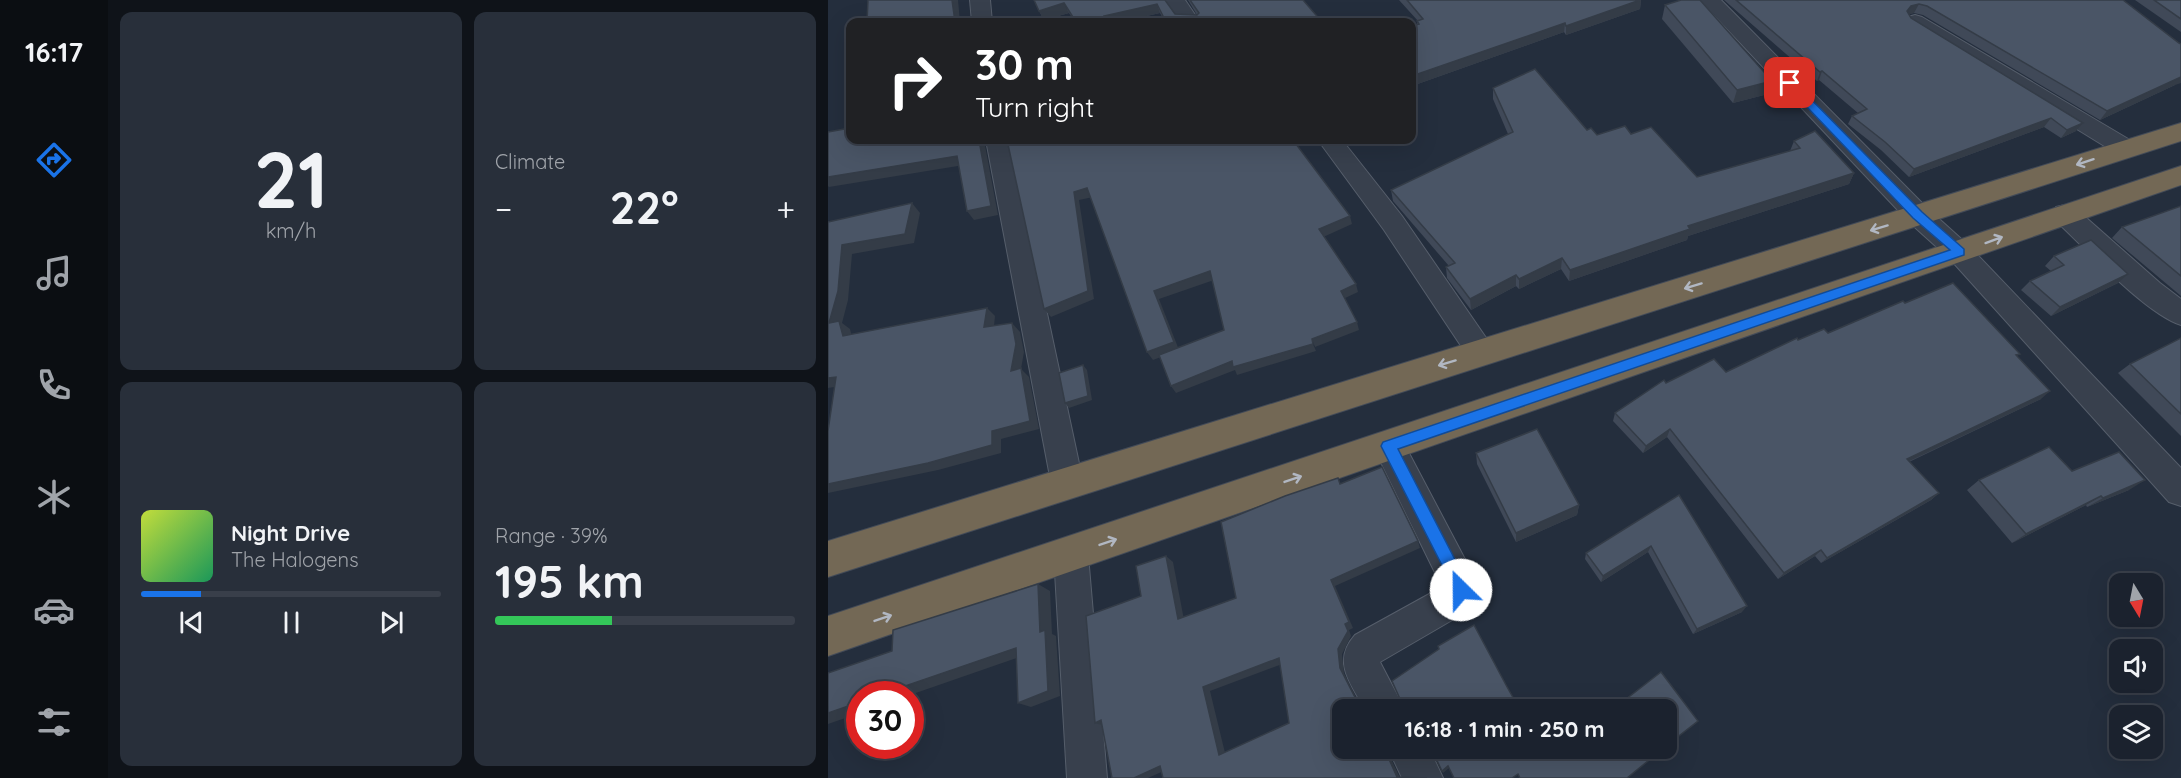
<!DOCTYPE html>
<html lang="en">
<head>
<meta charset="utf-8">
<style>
	:root { --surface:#1b222e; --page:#282f3a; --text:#f1f3f6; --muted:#a0a4aa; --line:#393f4a; --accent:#1a73e8 }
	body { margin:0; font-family:Quicksand,sans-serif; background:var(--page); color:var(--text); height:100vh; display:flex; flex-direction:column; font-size:22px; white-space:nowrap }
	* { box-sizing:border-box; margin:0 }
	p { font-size:20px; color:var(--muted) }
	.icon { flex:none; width:33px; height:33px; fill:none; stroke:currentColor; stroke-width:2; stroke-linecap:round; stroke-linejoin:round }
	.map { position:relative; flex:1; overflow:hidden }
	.details { display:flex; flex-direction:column; gap:12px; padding:12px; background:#0f1319; width:720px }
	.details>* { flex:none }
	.guide { position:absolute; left:18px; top:18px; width:570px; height:126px; border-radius:12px; box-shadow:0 6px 24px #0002,0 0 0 2px var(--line); background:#202124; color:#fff; overflow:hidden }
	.needle { width:39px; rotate:170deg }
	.fabs { position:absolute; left:1281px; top:573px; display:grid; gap:12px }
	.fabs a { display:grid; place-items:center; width:54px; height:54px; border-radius:12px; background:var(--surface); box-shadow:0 6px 24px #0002,0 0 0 2px var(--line); font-size:30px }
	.speed { position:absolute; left:18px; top:681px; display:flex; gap:12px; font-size:30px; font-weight:700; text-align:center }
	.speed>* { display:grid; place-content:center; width:78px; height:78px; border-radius:50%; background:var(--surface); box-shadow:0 6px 24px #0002,0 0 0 2px var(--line); line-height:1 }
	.speed .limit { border:9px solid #d22; background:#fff; color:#111 }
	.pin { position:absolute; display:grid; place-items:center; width:51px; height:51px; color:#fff; margin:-26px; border-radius:12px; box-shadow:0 3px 9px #0006 }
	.me { position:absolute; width:66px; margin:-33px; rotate:337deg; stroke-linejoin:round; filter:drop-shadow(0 0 4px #0008) }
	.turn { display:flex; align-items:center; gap:21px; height:126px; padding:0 30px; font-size:27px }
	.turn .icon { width:78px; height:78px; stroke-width:2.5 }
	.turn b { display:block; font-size:42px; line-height:51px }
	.big { font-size:45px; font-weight:800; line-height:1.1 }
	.details .widget { flex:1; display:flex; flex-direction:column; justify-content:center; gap:9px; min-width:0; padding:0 21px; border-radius:12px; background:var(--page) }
	.details .dial { align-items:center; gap:0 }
	.dial b { font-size:78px; line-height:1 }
	.song { display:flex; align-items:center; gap:18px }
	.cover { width:72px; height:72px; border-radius:9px; background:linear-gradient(135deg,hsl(70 70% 55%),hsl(150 70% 35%)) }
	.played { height:6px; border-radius:3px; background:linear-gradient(90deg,var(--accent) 20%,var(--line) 20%) }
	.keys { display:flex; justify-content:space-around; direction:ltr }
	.heat { display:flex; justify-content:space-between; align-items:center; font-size:33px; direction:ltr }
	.charge { height:9px; border-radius:4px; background:linear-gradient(90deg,#34c759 39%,var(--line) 0) }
	.details .tiles { flex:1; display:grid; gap:12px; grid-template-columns:repeat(2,1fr) }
	.trip { position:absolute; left:504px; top:699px; width:345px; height:60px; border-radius:12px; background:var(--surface); box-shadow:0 6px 24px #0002,0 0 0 2px var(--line); font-weight:800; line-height:60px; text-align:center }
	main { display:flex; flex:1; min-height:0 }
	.dock { display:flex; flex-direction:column; width:108px; justify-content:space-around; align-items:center; background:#0b0e12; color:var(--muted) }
	.dock .icon { width:42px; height:42px }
	.dock .current { color:var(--accent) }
	.dock b { font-size:27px; color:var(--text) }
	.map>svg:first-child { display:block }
</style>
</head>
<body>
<main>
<nav class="dock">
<b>16:17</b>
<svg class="icon current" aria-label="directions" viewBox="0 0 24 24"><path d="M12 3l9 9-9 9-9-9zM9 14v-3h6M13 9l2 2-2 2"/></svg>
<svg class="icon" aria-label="music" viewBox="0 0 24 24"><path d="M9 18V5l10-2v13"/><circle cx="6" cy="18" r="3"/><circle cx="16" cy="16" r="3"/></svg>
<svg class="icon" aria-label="phone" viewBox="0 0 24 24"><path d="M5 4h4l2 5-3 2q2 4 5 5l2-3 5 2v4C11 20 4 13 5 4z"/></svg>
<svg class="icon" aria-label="climate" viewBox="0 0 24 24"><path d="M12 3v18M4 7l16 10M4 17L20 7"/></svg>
<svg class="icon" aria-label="car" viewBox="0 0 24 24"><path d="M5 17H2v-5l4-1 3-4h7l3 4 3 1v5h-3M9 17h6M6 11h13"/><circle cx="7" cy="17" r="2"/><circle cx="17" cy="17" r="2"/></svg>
<svg class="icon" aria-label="filters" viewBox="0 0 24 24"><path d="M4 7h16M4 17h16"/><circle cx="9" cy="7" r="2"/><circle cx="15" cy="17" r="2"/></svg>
</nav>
<section class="details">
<div class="tiles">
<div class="widget dial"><b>21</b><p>km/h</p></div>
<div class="widget"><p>Climate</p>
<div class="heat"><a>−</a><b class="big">22°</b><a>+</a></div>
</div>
<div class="widget">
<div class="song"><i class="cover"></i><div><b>Night Drive</b><p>The Halogens</p></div></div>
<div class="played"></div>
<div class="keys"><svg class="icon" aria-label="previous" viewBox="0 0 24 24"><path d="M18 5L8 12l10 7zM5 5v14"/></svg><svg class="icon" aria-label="pause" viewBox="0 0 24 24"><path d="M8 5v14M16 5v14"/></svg><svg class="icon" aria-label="next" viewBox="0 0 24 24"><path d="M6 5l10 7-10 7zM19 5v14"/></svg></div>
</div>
<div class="widget"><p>Range · 39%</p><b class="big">195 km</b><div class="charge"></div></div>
</div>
</section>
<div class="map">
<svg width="1353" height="778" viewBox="0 0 1353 778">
	<rect width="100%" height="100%" fill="#242e3d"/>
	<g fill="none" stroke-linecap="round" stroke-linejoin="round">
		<g stroke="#565e6b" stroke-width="2">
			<g id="minor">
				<path d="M142,0H162L164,22H144Z"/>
				<path d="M337,0H357L372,22H352Z"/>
				<path d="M872,0H893L1099,208L1140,245L1353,468V506L1341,502L1122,259L1081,222Z"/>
				<path d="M1087,15L1094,17L1307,143L1311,149L1307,155L1299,157L1291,155L1080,25L1077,21L1080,17Z"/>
				<path d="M158,140H182L255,482L250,492L239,497L228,492L223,482Z"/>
				<path d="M490,140H514L574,216L663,345L668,353L663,361L653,365L643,361L556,230Z"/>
				<path d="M1237,205L1246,207L1332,283L1353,299V325C1318,314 1257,248 1228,221L1224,214L1228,207Z"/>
				<path d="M561,432L572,436L640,565L650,590L638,612L552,662L577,710H537C523,683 503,662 527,635L614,587L545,446L550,436Z"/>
				<path d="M243,539L255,543L260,555L279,778H239L226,555L231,543Z"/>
				<path d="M560,748H601L615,778H574Z"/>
			</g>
		</g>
		<g stroke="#434b58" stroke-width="2">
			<g id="highway">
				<path d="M1353,123V141L0,577V541Z"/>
				<path d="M1353,166V185L0,656V616Z"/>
			</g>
		</g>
		<use href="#minor" fill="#38404d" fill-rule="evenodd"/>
		<use href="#highway" fill="#736855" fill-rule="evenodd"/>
	</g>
	<g fill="#404958">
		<path d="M337,0L347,14L369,15L360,0H475L494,22H337L332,13L292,22H247L241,13L216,20L211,11Z"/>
		<path d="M571,0H813L812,9L738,35L736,32L584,86V26L589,24L590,21Z"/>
		<path d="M896,0H1295L1347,85L1272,120L1095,15L1086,13L1081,14L1083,18L1248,131L1233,138L1216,127L1081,177L1053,150L1020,124L1024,116L1030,113L991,80L989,81Z"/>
		<path d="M1307,0H1353V32Z"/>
		<path d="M837,5L940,94L905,103L834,19Z"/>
		<path d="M665,88L759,130L769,135L803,134L869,177L962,151L966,141L1026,173L1021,184L860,236L859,240L741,281L733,269L691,289L688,286L643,310L619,278L618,267L621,266L565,201L563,190L680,134L665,99Z"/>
		<path d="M1353,206V296L1284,238L1294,227Z"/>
		<path d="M1226,256L1290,283L1223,316L1193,290L1202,281L1223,271L1217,266Z"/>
		<path d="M1077,303L1189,357L1213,399L1081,462L1111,493L1103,500L993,563L987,556L950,579L839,437L815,453L785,421L787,413L838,383L898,372L970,340L1000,333Z"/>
		<path d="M1353,338V436L1290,373L1302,364Z"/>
		<path d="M648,453L751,505L749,515L688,542L649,464Z"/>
		<path d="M1244,471L1301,490L1259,507L1258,505L1184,543L1139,490L1151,480Z"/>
		<path d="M851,495L914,612L865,634L820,552L773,582L757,559L758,553Z"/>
	</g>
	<g fill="#343c47">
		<path d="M124,0H130L132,22H127Z"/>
		<path d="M813,0L812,9L738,35V26Z"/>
		<path d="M236,3L241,13L216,20L211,11Z"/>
		<path d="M329,4L332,13L292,22H279L276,16Z"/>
		<path d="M1091,4L1086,13L1079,15V11L1083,6Z"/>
		<path d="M737,23L736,32L584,86V76Z"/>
		<path d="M994,71L991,80L989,81L992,72Z"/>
		<path d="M1353,77V83L1347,85L1272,120L1279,111Z"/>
		<path d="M944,81L940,94L905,103L909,90Z"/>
		<path d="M1223,118L1216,127L1081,177L1086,169Z"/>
		<path d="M1255,123L1248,131L1233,138L1239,130Z"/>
		<path d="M151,140H157H156L170,215L146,220L139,211Z"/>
		<path d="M129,156L136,165L1,187L0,186V177Z"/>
		<path d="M1026,173L1021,184L860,236L859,240L741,281L742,270L860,226Z"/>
		<path d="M259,188L265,197L251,200L266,299L223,317L216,309L246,192Z"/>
		<path d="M84,203L92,213L86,243L24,254L20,300L14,323L22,329L26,345L1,323L14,245Z"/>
		<path d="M522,216L524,224L493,238L491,229Z"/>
		<path d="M734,258L733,269L691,289V279Z"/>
		<path d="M382,271L386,280L331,299L351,350L325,360L319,352L326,291Z"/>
		<path d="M1300,274L1290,283L1223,316L1232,307Z"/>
		<path d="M688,275V286L643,310L642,299Z"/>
		<path d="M528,284L530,292L515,299L513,291Z"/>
		<path d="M159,308L167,316L165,336L156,327Z"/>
		<path d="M529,322L531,330L487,347L484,339Z"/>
		<path d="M184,323L192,332L196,352L193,369L201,377L211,429L173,439V453L110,470L0,493V484L164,431L183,371Z"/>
		<path d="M485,344L488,351L409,375L407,370L348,393L343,386L404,361Z"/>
		<path d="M255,365L259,370L264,400L241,408L237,403Z"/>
		<path d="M8,377L19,385L0,388V378Z"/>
		<path d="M1222,391L1213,399L1071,466L1079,459Z"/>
		<path d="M842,429L839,437L815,453L818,446Z"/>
		<path d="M1317,480L1301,490L1259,507L1275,498Z"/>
		<path d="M1111,493L1103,500L993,563L999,558Z"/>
		<path d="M1273,496L1258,505L1184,543L1198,534Z"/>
		<path d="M751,505L749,515L688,542V533Z"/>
		<path d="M590,541L592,548L507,586L525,628L521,630L523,636L514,654L516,673L534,710L532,707L512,668L503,580Z"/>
		<path d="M823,546L820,552L773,582L775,576Z"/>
		<path d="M993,550L987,556L950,579L956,573Z"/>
		<path d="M338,556L345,562L357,625L350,619Z"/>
		<path d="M210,584L222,591L224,634L228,636L232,696L203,707L190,703L212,632Z"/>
		<path d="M919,606L914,612L865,634L869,629Z"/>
		<path d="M188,648L200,654L82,695L54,694Z"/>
		<path d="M451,658L457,663L382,691L398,757L391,755L375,687Z"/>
		<path d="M32,702V713L0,724V713Z"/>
		<path d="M273,720L277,726L267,723Z"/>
		<path d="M556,748H558L572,778L569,777Z"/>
		<path d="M332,766L340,769L320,778H306Z"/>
		<path d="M620,766L621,768L615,773L614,771Z"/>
	</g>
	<g fill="#4a5566" stroke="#343c47" stroke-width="1.5" fill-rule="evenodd">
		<path d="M40,0H124L127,22H39Z"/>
		<path d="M206,0H337L347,14L369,15L371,13L362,0H475L494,22H338L329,4L276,16L279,22H248L236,3L211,11Z"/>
		<path d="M579,0H812L738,26L737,23L584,76V26L591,24L589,21L595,19Z"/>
		<path d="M853,0H872L944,81L909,90L837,5Z"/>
		<path d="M908,0H1295L1351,43L1353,44V77L1279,111L1099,6L1091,4L1083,6L1079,11L1083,18L1255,123L1239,130L1223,118L1086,169L1057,142L1024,116L1039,109L994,71L992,72Z"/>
		<path d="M1326,0H1353V19Z"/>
		<path d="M707,69L759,130L763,128L769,135L797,126L803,134L823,127L869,177L972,148L966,141L987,131L1026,173L860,226L862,229L742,270L734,258L691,279L688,275L642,299L618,267L627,263L563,190L685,132L665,88Z"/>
		<path d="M22,128V140H151L163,206L139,211L129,156L0,177V132Z"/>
		<path d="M179,140H465L522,216L491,229L528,284L513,291L529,322L484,339L485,344L405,367L404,361L343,386L331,355L396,330L382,271L326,291L346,342L319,352L259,188L246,192L260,291L216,309Z"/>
		<path d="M84,203L77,234L14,245L10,291L1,323L11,321L15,336L159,308L156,327L184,323L188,344L183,371L193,368L202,421L164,431V445L100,463L0,484V431L8,377L0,378V222Z"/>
		<path d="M1353,206V276L1294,227Z"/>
		<path d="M1263,240L1300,274L1232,307L1202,281L1236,265L1226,256Z"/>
		<path d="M1125,283L1192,354L1188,355L1222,391L1079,459L1111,493L999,558L993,550L956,573L842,429L818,446L787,413L836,380L838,383L886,359L898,372L969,338L970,340L996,329L1000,333L1075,301L1077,303Z"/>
		<path d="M1353,338V414L1302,364Z"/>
		<path d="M255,365L260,396L237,403L231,373Z"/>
		<path d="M709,429L751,505L688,533L648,453Z"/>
		<path d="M1221,447L1244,471L1291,452L1317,480L1275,498L1273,496L1198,534L1151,480Z"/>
		<path d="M554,467L590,541L503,580L521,622L517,624L520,631L510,649L512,668L532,707L576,708L564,681L611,649L610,646L646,625L678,685L692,710H514V748H556L569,777L599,778H335L332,766L306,778H284L273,720L267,723L258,616L313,596L308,566L338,556L350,619L408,598L393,522L457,496L510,478L512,484ZM451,658L461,723L391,755L375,687Z"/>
		<path d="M851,495L919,606L869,629L823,546L775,576L758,553Z"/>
		<path d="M210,584L212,632L217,630L220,691L190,703L188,648L54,694H32V702L0,713V673L64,651L65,630Z"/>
		<path d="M833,672L870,721L838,746V710H784Z"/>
		<path d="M603,748H716L721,757L732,748H836L799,778H692L690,774L684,778H626L620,766L614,771Z"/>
	</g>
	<defs><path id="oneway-shaft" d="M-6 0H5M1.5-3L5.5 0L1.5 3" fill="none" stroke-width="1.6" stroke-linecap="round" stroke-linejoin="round" transform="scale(1.5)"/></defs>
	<g stroke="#b1b7c2">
		<use href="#oneway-shaft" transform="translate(1257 162) rotate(162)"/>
		<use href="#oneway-shaft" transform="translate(1051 228) rotate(163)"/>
		<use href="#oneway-shaft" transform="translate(1166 240) rotate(-20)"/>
		<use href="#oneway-shaft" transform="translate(865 286) rotate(163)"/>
		<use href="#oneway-shaft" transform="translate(619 363) rotate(163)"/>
		<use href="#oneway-shaft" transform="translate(465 479) rotate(-19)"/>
		<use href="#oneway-shaft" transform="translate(280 542) rotate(-19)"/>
		<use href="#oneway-shaft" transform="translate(55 618) rotate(-19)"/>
	</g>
	<path fill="#1a73e8" stroke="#114b97" stroke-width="1.5" d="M962,80L965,81L1094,212L1136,249V255L570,449L636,577L641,590L638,595L633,598L627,595L621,579L553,446L555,442L1122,250L1085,218L958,85V81Z"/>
</svg>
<div class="fabs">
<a><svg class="needle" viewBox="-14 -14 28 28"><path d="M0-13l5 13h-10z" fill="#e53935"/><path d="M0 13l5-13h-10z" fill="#a0a4aa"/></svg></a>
<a><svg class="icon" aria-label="sound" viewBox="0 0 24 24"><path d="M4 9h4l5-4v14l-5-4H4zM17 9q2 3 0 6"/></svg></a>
<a><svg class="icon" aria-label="layers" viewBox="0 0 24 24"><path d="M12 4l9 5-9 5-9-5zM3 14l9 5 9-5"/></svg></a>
</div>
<div class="speed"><div class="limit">30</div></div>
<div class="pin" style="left:962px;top:83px;background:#d93025"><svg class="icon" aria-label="arrive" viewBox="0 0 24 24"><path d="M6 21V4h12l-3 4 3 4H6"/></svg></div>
<svg class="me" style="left:633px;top:590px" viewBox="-20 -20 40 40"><circle r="19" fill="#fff"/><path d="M0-13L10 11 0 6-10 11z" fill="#1a73e8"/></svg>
<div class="trip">16:18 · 1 min · 250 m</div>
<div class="guide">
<div class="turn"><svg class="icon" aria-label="right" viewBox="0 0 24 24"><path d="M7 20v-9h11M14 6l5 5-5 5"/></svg><div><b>30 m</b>Turn right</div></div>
</div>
</div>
</main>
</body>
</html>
